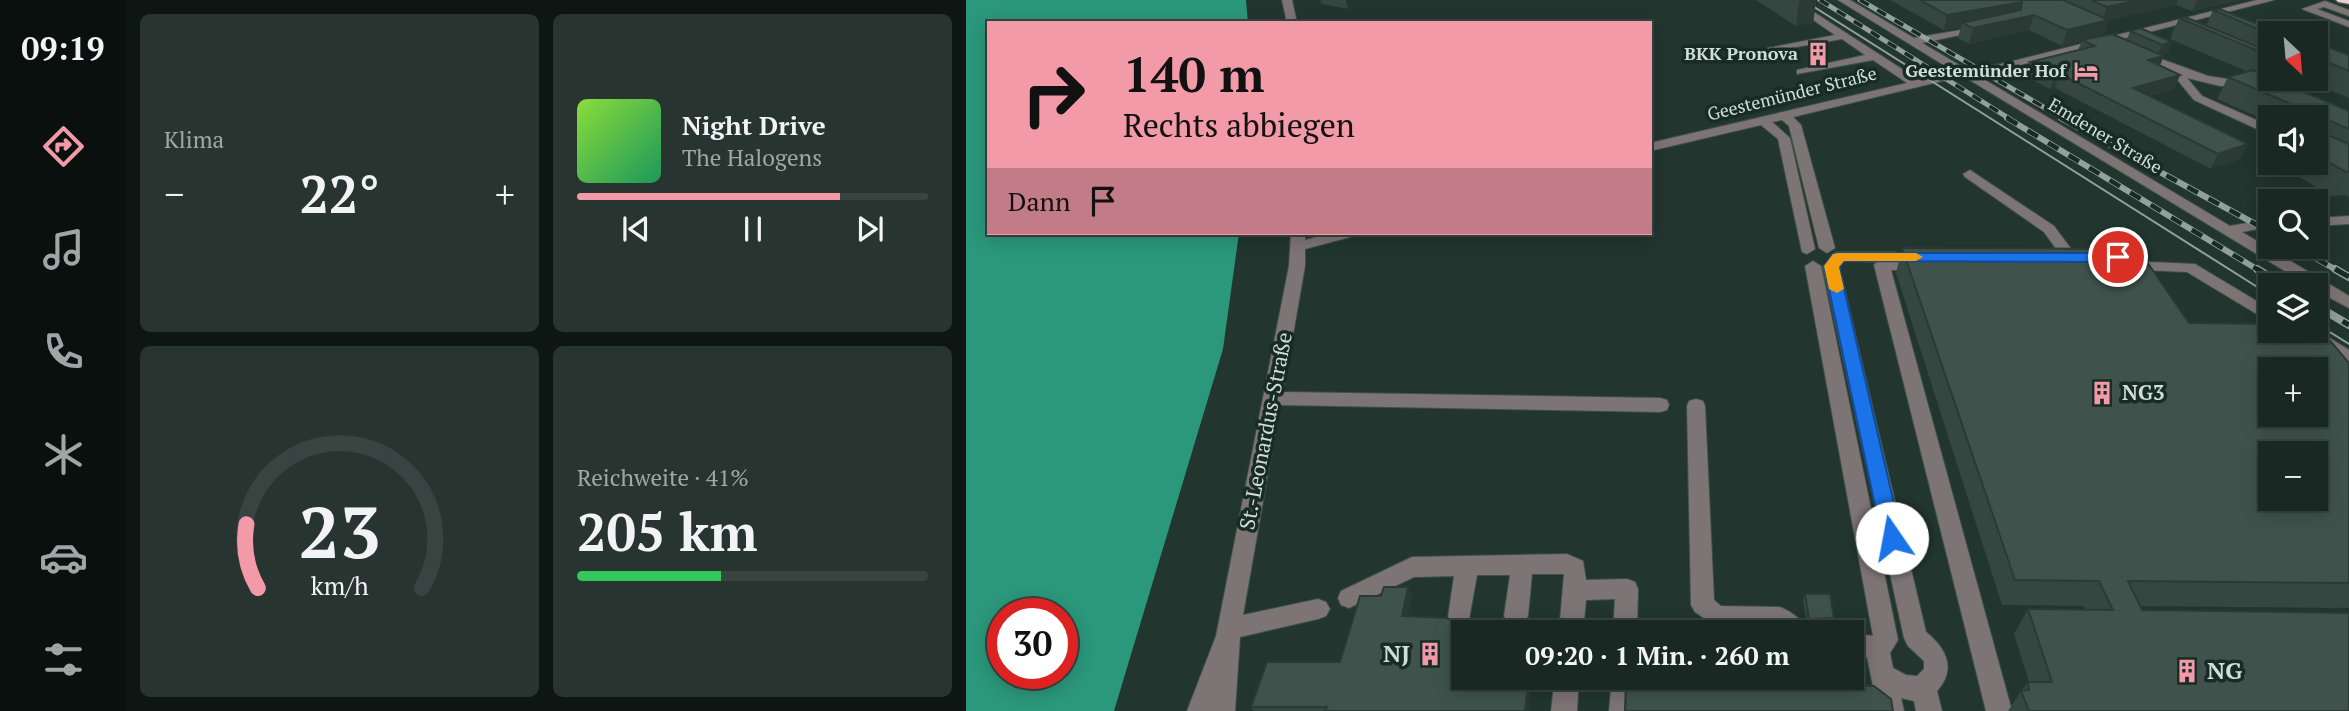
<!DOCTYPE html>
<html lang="de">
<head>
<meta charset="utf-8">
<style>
	:root { --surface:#1a2823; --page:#273430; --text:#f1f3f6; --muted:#9fa6a6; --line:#384441; --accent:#f39aa9 }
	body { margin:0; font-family:"PT Serif",serif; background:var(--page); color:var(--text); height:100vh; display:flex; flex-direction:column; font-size:26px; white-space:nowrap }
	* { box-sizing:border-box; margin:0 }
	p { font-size:23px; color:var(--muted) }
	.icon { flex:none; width:38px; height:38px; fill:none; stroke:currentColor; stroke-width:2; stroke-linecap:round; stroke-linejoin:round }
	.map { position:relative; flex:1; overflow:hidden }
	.drawer { display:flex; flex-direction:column; gap:14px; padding:14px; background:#0e1613; width:840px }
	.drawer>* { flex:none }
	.top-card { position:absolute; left:21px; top:21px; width:665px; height:214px; border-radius:0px; box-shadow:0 4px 18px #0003,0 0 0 2px var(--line); background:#f39aa9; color:#111; overflow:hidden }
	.needle { width:46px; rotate:154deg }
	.fabs { position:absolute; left:1292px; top:21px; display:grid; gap:14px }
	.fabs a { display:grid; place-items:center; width:70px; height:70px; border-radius:0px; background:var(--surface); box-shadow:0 4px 18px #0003,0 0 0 2px var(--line); font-size:35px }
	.speed { position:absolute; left:21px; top:598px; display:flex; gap:14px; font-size:35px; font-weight:700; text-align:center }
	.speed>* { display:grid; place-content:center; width:91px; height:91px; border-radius:50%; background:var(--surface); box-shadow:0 4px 18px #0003,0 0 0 2px var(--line); line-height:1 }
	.speed .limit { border:10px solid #d22; background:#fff; color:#111 }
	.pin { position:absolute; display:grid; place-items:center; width:60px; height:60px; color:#fff; margin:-30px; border:4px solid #fff; border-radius:50%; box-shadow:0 2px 7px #0007 }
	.me { position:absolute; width:77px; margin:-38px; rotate:348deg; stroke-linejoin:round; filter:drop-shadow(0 0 5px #0008) }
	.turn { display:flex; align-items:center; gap:24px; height:147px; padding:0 21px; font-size:32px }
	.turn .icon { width:91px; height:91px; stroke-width:2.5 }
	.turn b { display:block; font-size:49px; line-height:60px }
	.then { display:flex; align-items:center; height:66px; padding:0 21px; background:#0003; gap:14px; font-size:26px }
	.big { font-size:52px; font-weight:700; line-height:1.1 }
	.drawer .tile { flex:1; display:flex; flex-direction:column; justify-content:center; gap:10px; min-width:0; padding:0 24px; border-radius:10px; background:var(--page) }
	.drawer .dial { align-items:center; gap:0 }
	.dial svg { height:182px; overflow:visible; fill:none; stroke:var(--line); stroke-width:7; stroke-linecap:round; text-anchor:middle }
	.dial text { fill:var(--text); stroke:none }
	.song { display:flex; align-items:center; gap:21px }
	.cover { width:84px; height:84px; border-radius:10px; background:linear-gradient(135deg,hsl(90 70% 55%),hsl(150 70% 35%)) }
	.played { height:7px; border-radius:4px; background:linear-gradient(90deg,var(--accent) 75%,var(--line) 75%) }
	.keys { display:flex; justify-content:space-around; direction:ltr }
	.heat { display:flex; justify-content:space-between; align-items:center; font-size:38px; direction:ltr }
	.charge { height:10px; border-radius:5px; background:linear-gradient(90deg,#34c759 41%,var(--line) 0) }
	.drawer .tiles { flex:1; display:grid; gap:14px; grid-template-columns:repeat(2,1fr) }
	.trip { position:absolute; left:485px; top:620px; width:413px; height:70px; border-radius:0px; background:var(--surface); box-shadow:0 4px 18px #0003,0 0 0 2px var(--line); font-weight:700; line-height:70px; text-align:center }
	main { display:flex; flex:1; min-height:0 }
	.dock { display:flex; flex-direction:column; width:126px; justify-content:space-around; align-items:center; background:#0a100e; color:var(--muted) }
	.dock .icon { width:49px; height:49px }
	.dock .active { color:var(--accent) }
	.dock b { font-size:32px; color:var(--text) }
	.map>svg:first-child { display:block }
</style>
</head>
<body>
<main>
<nav class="dock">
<b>09:19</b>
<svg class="icon active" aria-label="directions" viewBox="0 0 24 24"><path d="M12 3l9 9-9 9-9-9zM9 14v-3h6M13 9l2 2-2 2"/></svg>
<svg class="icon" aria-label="music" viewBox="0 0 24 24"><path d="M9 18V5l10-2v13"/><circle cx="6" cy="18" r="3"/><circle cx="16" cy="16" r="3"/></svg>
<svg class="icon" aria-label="phone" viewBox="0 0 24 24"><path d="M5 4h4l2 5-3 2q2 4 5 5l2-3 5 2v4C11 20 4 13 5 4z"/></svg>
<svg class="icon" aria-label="climate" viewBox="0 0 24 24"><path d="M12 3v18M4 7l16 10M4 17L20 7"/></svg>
<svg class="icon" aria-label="car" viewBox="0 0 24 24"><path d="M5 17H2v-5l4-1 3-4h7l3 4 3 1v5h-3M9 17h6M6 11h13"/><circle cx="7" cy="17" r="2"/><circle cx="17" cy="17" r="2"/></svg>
<svg class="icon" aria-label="filters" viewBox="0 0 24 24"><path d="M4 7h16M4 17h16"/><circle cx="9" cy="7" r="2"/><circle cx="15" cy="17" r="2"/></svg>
</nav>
<section class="drawer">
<div class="tiles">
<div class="tile"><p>Klima</p>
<div class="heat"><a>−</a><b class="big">22°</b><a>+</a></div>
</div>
<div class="tile">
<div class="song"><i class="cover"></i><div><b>Night Drive</b><p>The Halogens</p></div></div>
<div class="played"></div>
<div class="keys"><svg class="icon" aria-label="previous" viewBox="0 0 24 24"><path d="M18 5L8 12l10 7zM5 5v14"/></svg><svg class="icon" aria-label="pause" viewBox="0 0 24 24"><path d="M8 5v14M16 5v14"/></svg><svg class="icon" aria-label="next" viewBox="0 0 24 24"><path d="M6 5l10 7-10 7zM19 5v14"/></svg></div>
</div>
<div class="tile dial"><svg viewBox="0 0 100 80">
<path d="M14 69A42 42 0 1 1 86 69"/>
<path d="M14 69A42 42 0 0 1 9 41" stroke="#f39aa9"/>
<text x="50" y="56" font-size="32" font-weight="700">23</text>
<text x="50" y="72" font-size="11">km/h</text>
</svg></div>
<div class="tile"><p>Reichweite · 41%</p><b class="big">205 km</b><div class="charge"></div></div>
</div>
</section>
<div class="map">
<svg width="1383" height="711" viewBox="0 0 1383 711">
	<rect width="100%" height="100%" fill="#22352f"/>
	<path fill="#2b977b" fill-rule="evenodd" d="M0,0H280L282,23H23V233H273L257,349L148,711H0ZM96,614V674H37V614Z"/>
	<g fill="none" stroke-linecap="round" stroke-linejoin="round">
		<g stroke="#3e504a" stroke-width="2">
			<g id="minor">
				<path d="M316,0H326L331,23H321Z"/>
				<path d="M818,0H829L953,80L989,72L872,0H884L948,38L1018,26V30L956,43L1000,69L1035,64L1291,0H1308L1039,69L1009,74L1264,226L1304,219V227L1276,232L1383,296V308L1349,290V285H1342L997,76L827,117L835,125L869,248L861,253L853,248L823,126L816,120L806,122L824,138L849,249L841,254L836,252L812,139L795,125L684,151V143L941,83L907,60L831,74V70L899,55L876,39L802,52V48L869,35Z"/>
				<path d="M1359,1L1383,10V16L1358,7L1351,9L1383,21V27L1336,9Z"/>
				<path d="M1168,52H1176L1242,76L1287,83V87L1254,86L1221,78L1236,96L1304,126V135L1228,100L1205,72L1168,56Z"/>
				<path d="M1004,170L1088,226L1112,258L1109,261H1099L1078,232L999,177L997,174Z"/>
				<path d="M1383,216V224L1349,226V218Z"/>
				<path d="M325,233H339V240L367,233H390L388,236L339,249V266L317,392L694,398L701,400L703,405L701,410L694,412L314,405L277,615L352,599L360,602L364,609L360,616L352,619L274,637L269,711H221L250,636L323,266Z"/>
				<path d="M872,252H930L938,257L935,260H954L962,265L954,270H925L1046,711H1020L908,265L911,262L867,260L864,257L867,254Z"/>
				<path d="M847,261L855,266L932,640L924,653L927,668L940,675L951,676L958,669V661L942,646L938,638L857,266L865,261L873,266L960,632C980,648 991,669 971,691L976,711H950L948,701L935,698L938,711H912L901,657L886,655V633L907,636L839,266Z"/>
				<path d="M1161,261L1229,264L1304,309V322L1221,272L1156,269L1153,266Z"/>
				<path d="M1349,329L1383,350V364L1332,331Z"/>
				<path d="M730,399L737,401L739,406L748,600L755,606L814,607C826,612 837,620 842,632L751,627L729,612L725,605L721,406L723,401Z"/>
				<path d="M601,554L617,561L620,580L661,579L669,582L672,589L671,632H647L649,599L620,600L617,632H593L598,574H566L562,616L558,623L550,627L542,623L538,616L544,575H511L502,625L494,628L486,625L482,617L488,576L448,577L383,608L375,605L372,598L375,591L446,557Z"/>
				<path d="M589,677H613L611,711H585Z"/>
				<path d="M646,677H670L669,711H643Z"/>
			</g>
		</g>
		<g stroke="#3e504a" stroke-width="3">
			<path id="highway" d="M1370,0H1383V4L1372,2Z"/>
		</g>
		<use href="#minor" fill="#7d7475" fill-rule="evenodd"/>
		<use href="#highway" fill="#e9d0d3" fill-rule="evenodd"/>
		<g stroke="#92a19b" stroke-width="2">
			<path d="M837,0L1304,295"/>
			<path d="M1349,323L1383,344"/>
		</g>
		<g stroke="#92a19b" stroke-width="5">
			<g id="rail-far2">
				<path d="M854,0L1044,119"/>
				<path d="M894,0L1098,119"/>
			</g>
		</g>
		<g stroke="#92a19b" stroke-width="6">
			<g id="rail-far1">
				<path d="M1041,118L1294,271"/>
				<path d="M1095,118L1304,232"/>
				<path d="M1330,247L1372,271"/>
			</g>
		</g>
		<g stroke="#92a19b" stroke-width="8">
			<g id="rail">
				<path d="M1291,269L1317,285"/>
				<path d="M1369,269L1383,277"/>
				<path d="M1349,305L1383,325"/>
			</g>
		</g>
		<use href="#rail-far2" stroke="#182b25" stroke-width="3.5" stroke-dasharray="10" stroke-linecap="butt"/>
		<use href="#rail-far1" stroke="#182b25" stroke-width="4.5" stroke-dasharray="12" stroke-linecap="butt"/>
		<use href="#rail" stroke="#182b25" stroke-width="5" stroke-dasharray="16" stroke-linecap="butt"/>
	</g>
	<g fill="#364741">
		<path d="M354,0H380L382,9L356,4Z"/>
		<path d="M790,0H850L847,23L830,26Z"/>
		<path d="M924,0H1275L1226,11L1210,5L1143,20L1137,35L1161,40L1164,31L1206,42L1202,53L1195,55L1194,66L1214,75L1208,89L1184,96L1282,144L1274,159L1245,169L1089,88L1084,89L1060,76L1064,62L1112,50L1116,41L1096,46L1063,30L1003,44L992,38L995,27L978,30Z"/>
		<path d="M1247,10L1304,33V70L1294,73L1383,111V197L1379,195L1365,196L1310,163H1349V117H1304V122L1251,99L1262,77L1280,71L1204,39L1213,18L1240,26Z"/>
		<path d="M1349,42L1383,55V98L1337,79H1349Z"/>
		<path d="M936,248L1223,323L1383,363V608L1174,606L1176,610L1383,711H1042L1055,691L1063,682L1048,634L1062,609L1119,610L1117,606L1036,605L930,273Z"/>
		<path d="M839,594L868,618L867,625H841L837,601Z"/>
		<path d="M446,596L441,616L490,622L570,621L571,630L497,677H566L562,711H288L285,707L374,662Z"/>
	</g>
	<g fill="#2c3a35">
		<path d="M838,0H850L847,23L830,26L833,1Z"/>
		<path d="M1172,0H1212L1210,5L1143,20L1137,35L1096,46L1101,30L1136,22L1141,7Z"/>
		<path d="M1231,0H1275L1226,11Z"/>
		<path d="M1056,2L1052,17L996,23L995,27L978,30L981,15Z"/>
		<path d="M1068,15L1063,30L1003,44L1007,28Z"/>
		<path d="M1206,42L1202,53L1191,56L1196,45Z"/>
		<path d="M1304,52V70L1288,75L1299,54Z"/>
		<path d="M1198,56L1192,70L1182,60Z"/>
		<path d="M1094,74L1089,88L1084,89L1089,75Z"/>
		<path d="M1214,75L1208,89L1161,102L1167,88Z"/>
		<path d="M1282,144L1274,159L1245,169L1252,154Z"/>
		<path d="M442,587L446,596L440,625L436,616Z"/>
		<path d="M563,677H566L562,711H559Z"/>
	</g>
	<g fill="#3f534c" stroke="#2c3a35" stroke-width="2" fill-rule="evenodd">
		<path d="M954,0H1097L1143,20L1101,30L1068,15L1007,28L996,23L1055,10L1056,2L981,15Z"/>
		<path d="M1125,0H1172L1141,7Z"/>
		<path d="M1253,9L1315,33L1304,34L1247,10Z"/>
		<path d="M1219,17L1292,47L1304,44V52L1299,54L1213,18Z"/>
		<path d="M1174,28L1206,42L1196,45L1164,31Z"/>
		<path d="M1146,34L1198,56L1182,60L1214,75L1167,88L1282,144L1252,154L1094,74L1089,75L1064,62L1129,46L1116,40Z"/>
		<path d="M1349,42L1383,55V71L1349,57Z"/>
		<path d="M1287,70L1304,77V79H1308L1383,111V129L1262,77Z"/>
		<path d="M1360,129L1362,135L1383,144V172H1380L1349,155V132Z"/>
		<path d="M936,248L1172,249L1223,323L1304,324V331H1349L1350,324L1383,363V583L1162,581L1176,610L1383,613V711H1063L1055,691L1063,690L1062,682H1086L1062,609L1147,610L1133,581L1049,580ZM1304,369H1349V415H1304ZM1304,453H1349V499H1304Z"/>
		<path d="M418,587H442L436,616L481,618L490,622L501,619L570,621L568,632H497V677H563L559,711H359L361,707H285L301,662H374L394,596H415Z"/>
		<path d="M839,594H864L868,618L843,619Z"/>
		<path d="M670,677H816L817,686H908L925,699L927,711H659L660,682L670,680Z"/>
	</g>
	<path fill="#1a73e8" stroke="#114b97" stroke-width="2" d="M872,253H1152L1159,257L1152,262L878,261L873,267L936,538L933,544L926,547L919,544L916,538L858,266L867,254Z"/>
	<path fill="#f59e0b" d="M872,253H950L957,257L950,261H878L873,267L878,289L871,293L863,289L858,266L867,254Z"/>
	<defs>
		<g id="building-bare" transform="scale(1.89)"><path d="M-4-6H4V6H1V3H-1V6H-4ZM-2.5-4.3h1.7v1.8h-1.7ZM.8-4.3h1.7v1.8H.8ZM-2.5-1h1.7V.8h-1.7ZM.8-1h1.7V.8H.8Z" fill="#f39aa9" stroke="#182b25" stroke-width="2.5" paint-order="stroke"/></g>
		<g id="hotel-bare" transform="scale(1.89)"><path d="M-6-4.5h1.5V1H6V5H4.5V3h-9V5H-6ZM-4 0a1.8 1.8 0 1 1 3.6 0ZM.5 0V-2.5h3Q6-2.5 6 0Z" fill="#f39aa9" stroke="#182b25" stroke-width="2.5" paint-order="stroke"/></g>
	</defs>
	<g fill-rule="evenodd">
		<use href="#building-bare" x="852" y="54"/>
		<use href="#hotel-bare" x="1120" y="71"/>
		<use href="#building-bare" x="1136" y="393"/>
		<use href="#building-bare" x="464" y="654"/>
		<use href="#building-bare" x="1221" y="671"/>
	</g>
	<g text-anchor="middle" stroke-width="7" stroke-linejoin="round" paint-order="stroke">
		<g font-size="18" font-weight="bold" fill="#d1ddd8" stroke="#182b25" text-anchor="end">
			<text x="832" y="60">BKK Pronova</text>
			<text x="1100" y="77">Geestemünder Hof</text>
		</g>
		<g font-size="18" fill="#d1ddd8" stroke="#182b25">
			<text transform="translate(826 94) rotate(-14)" y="6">Geestemünder Straße</text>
			<text transform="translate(1139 136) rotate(31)" y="6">Emdener Straße</text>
		</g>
		<g font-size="21" font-weight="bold" fill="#d1ddd8" stroke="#182b25" text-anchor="start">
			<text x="1156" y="400">NG3</text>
		</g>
		<g font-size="21" fill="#d1ddd8" stroke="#182b25">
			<text transform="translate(300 431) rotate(-79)" y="7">St.-Leonardus-Straße</text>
		</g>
		<g font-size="24" font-weight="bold" fill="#d1ddd8" stroke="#182b25" text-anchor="end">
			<text x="444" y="662">NJ</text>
			<text x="1241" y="679" text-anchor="start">NG</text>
		</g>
	</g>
</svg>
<div class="fabs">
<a><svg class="needle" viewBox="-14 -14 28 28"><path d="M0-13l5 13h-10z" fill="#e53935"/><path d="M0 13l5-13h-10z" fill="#9fa6a6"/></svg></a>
<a><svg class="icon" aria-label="sound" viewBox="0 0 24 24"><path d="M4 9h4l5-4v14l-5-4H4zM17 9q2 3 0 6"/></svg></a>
<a><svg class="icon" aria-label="search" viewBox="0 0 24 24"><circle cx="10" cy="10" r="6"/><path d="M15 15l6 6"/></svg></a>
<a><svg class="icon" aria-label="layers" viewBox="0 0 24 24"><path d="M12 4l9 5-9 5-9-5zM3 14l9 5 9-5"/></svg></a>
<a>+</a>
<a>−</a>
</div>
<div class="speed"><div class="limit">30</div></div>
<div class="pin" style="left:1152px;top:257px;background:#d93025"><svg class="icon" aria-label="arrive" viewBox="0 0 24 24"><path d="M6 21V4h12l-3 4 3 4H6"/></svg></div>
<svg class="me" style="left:926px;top:538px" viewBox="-20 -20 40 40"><circle r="19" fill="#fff"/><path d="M0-13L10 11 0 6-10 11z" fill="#1a73e8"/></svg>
<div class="trip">09:20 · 1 Min. · 260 m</div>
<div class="top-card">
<div class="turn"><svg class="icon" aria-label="right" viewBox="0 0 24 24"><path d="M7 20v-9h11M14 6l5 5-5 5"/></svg><div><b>140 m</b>Rechts abbiegen</div></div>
<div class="then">Dann<svg class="icon" aria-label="arrive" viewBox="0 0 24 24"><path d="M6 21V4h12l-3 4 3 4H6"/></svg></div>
</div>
</div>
</main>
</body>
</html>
